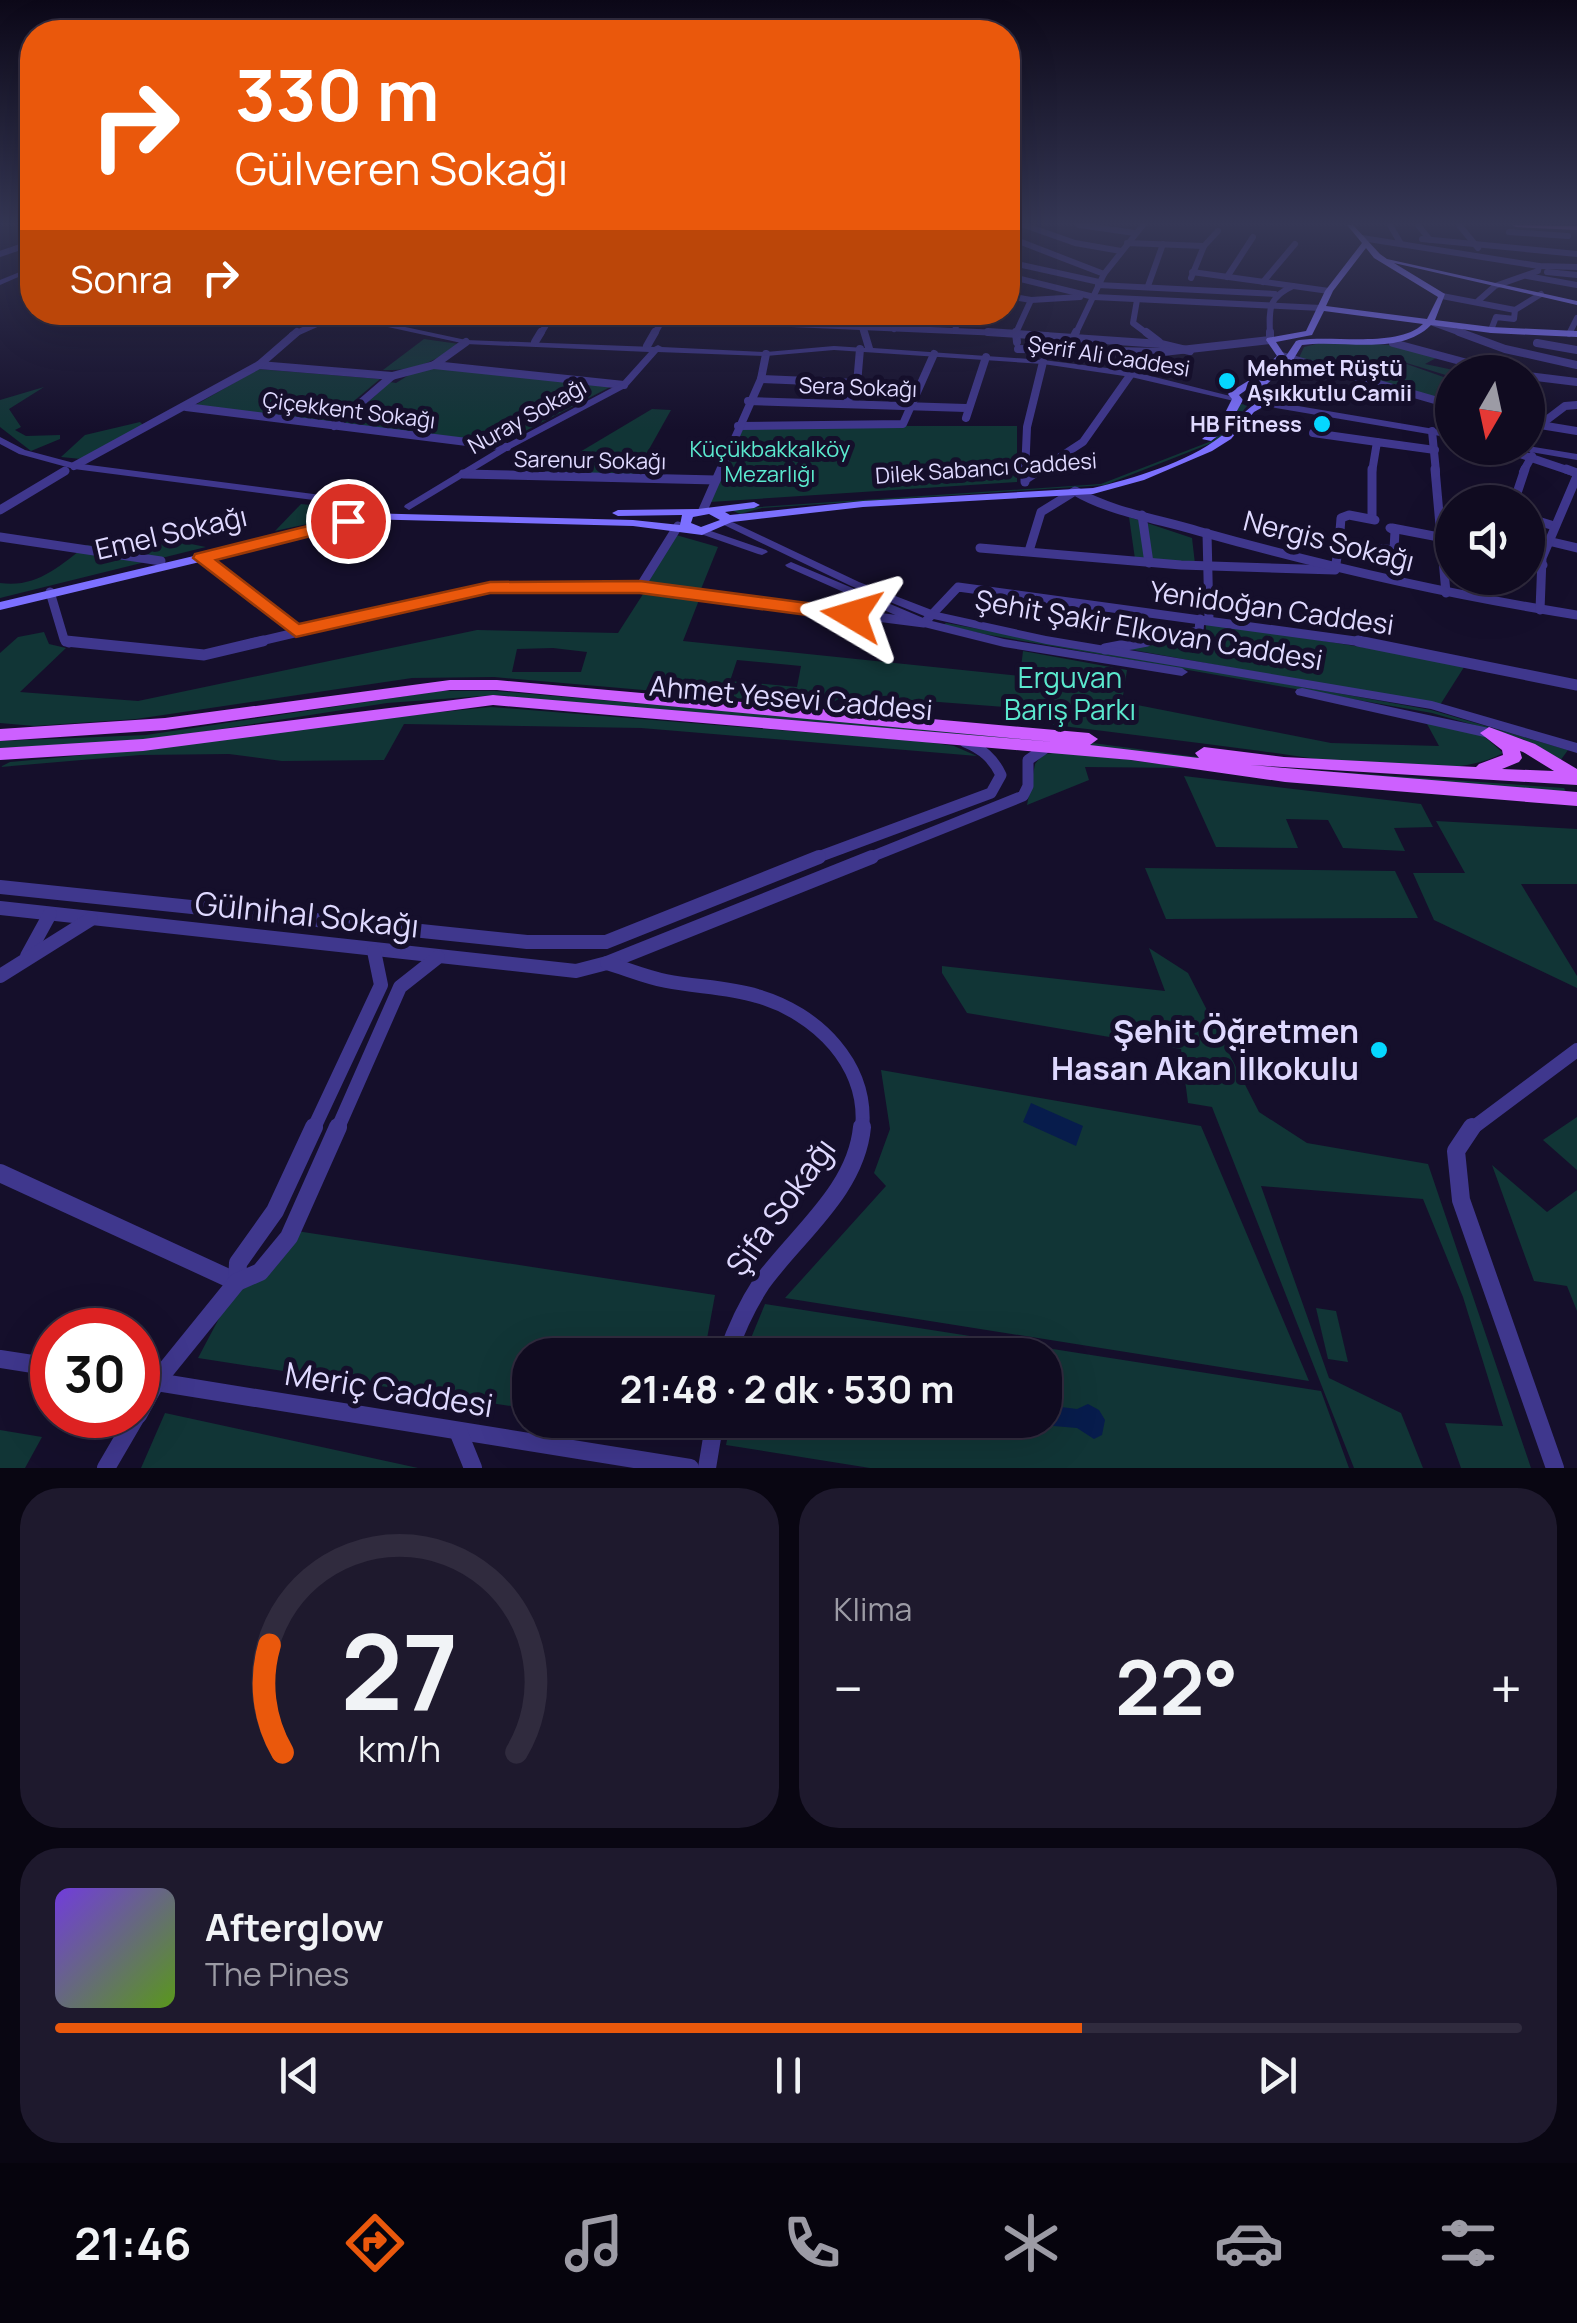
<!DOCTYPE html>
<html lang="tr">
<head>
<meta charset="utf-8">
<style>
	:root { --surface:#100b20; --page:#1e192d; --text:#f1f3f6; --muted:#9c9ba5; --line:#302b3e; --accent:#ea580c }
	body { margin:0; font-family:Manrope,sans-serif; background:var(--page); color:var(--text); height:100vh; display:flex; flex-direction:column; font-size:38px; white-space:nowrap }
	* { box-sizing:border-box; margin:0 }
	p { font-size:32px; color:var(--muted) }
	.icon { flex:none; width:55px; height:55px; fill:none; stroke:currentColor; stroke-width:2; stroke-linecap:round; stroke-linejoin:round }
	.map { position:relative; height:1468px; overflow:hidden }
	.drawer { display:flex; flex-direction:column; gap:20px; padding:20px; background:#090612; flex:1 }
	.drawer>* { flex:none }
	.guide { position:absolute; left:20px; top:20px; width:1000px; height:305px; border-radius:40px; box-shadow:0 10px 40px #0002,0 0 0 2px var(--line); background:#ea580c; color:#fff; overflow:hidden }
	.needle { width:65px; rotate:189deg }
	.fabs { position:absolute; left:1435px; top:355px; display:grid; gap:20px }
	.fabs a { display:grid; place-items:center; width:110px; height:110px; border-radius:50%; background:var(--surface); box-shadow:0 10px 40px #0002,0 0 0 2px var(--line); font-size:50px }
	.speed { position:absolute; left:30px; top:1308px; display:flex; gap:20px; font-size:50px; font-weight:700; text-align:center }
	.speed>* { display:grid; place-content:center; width:130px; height:130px; border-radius:50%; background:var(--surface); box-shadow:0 10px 40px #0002,0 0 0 2px var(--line); line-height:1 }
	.speed .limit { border:15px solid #d22; background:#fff; color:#111 }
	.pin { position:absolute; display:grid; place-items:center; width:85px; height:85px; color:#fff; margin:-42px; border:5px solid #fff; border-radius:50%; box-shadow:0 2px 10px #0007 }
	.me { position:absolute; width:110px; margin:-55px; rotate:277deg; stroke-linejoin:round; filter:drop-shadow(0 0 8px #0008) }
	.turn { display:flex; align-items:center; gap:35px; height:210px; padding:0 50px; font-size:45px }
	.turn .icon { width:130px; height:130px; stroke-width:2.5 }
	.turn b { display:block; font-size:70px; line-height:85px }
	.then { display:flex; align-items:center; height:95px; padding:0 50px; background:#0003; gap:20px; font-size:38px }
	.big { font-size:75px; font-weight:700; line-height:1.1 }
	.drawer .card { flex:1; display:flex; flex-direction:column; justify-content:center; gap:15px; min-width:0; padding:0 35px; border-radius:40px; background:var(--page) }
	.drawer .dial { align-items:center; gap:0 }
	.dial svg { height:260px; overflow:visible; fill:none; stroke:var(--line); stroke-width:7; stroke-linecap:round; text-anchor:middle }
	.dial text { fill:var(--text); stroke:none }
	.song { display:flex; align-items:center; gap:30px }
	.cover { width:120px; height:120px; border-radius:15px; background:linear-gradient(135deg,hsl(260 70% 55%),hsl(90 70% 35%)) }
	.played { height:10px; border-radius:5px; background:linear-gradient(90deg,var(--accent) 70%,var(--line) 70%) }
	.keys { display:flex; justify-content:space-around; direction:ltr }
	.heat { display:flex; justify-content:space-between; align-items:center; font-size:55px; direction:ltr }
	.drawer .tiles { flex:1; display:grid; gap:20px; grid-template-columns:1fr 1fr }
	.card:last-child { grid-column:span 2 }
	.trip { position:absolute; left:512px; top:1338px; width:550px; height:100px; border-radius:40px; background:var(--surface); box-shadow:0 10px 40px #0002,0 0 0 2px var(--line); font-weight:700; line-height:100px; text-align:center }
	.tabs { display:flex; height:160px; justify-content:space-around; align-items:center; background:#06040d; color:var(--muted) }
	.tabs .icon { width:70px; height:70px }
	.tabs .active { color:var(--accent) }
	.tabs b { font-size:45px; color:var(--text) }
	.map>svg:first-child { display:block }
</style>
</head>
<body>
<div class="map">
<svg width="1577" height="1468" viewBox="0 0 1577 1468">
	<rect width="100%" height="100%" fill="#150f2b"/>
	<g fill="#113536" fill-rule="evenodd">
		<path d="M424,339L459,344C435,362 413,371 383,370Z"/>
		<path d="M1328,341L1390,345L1438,357L1425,364L1463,372H1452V377L1384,356L1452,380V403L1298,360L1304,347Z"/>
		<path d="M436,366L612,386L502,443L344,424L390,382L396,383L417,370Z"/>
		<path d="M258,369L380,379L329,422L192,407Z"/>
		<path d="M44,387L9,409L21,427L15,430L26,436L60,435V439L31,451L0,427V400Z"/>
		<path d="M1241,404L1248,405L1217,441L1105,485L762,508L740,514L729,509L1101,484L1214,440Z"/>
		<path d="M652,409L671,410L634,476L543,474Z"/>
		<path d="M140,422L143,425L81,459L61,457L85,435Z"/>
		<path d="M744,426H1017V482L710,502Z"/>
		<path d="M301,504L350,509L344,516L275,531Z"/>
		<path d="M1129,517L1192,538L1195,564L1135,559Z"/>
		<path d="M141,534L206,547L0,598V583C37,588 58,567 87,545L118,550Z"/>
		<path d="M676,535L718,547L699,594L643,586Z"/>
		<path d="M645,591L699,600L683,641L1020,676L1023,651L1127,670L1122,702L1331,743L1439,746L1426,722L1484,736L1503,753C1447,785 1317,758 1253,750C1186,741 1120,733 1054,725L1019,708L846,695L826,706L494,677L412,678L136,719L34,726L0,723V653L18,637L44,632L49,644L66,648L20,692L138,701L477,630L618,633ZM553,648L587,652L581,672H512L517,649ZM737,660L801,666L797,687L730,681Z"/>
		<path d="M1206,622L1466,664L1440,705L1122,648L1206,636Z"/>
		<path d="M946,623L1431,710L1568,750L1560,761L1523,739L1432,713L984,634L943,625Z"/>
		<path d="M440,691H495L1085,742L1280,768L1564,788L1567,793L1281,772L496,695L387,703L150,740L0,748V741L146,735Z"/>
		<path d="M491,707L927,742L954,746L977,756L641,728L404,724L384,760L282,761L229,754L140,755L0,767L10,762C171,748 330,722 491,707Z"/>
		<path d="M1062,751L1190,768L1085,767L1089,780L1027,805L1035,764L1042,755Z"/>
		<path d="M1184,776L1421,804L1433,827L1394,828L1405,851L1343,848L1328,820L1286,819L1298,848L1216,847Z"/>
		<path d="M1436,821L1577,829V884H1521L1577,976V988L1434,920L1413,873H1465Z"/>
		<path d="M1145,868L1395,871L1418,918L1166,919Z"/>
		<path d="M1149,948L1188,973L1259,1112L1307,1143L1428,1164L1531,1468H1461L1445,1423L1503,1426L1463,1297L1423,1199L1261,1186L1329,1378L1401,1413L1423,1468H1354L1212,1107L1188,1103L1181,1049L967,1013L942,973V966L1165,991Z"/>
		<path d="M881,1070L1201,1126L1309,1381L785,1298L886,1186L874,1173L890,1129Z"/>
		<path d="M1577,1117V1170L1543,1140Z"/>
		<path d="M1492,1165L1547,1212L1577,1190V1311L1567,1286L1534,1281Z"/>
		<path d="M290,1230L715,1295L704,1355H530V1409L198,1358L224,1309Z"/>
		<path d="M765,1304L1321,1391L1349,1468H870L726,1445L731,1420H1045V1355H744Z"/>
		<path d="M1316,1308L1336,1311L1348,1362L1328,1359Z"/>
		<path d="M165,1413L418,1468H141Z"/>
		<path d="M0,1430L42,1437L25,1468H0Z"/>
	</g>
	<g fill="#071c4c">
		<path d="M1031,1103L1083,1126L1076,1146L1023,1122Z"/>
		<path d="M1088,1404L1099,1410L1105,1420L1102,1435L1094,1439L1077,1428L1018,1423L999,1431L983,1420H1045V1405L1077,1409Z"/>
	</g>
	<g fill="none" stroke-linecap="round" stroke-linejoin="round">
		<g stroke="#3f378d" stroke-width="6">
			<path d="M1024,225L1075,243L1121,251"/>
			<path d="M1079,225L1135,233"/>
			<path d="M1390,225L1401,244"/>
			<path d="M1418,225L1430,240"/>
			<path d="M1459,225L1478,248"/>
			<path d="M1509,232L1568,236"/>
			<path d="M1008,237L1104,274"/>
			<path d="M1362,238L1539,266L1577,267"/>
			<path d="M1422,239L1577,254"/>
			<path d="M1127,243L1204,246"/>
			<path d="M0,254L32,243"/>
			<path d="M1008,262L1099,282"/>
			<path d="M1192,272L1329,291"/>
			<path d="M1547,272L1577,275"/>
			<path d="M1008,276L1094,297L1321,308"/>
			<path d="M1527,276L1577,285"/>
			<path d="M1227,277L1253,237"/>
			<path d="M1191,278L1204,246L1218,231"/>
			<path d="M1263,282L1295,244"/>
			<path d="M1098,285L1275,294"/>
			<path d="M1148,286L1163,244"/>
			<path d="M1008,296L1031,300L1080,297"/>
			<path d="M1442,296L1515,310"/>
			<path d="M1137,300L1133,323L1149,335"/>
			<path d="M1478,301L1495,286L1538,271L1539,266"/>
			<path d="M508,312L1047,335"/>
			<path d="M797,312L854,315"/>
			<path d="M1433,323L1466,335"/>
			<path d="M894,329L909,312"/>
			<path d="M1491,330L1496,317L1514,319L1515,310L1541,294"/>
			<path d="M955,331L959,312"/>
			<path d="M1569,334L1577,318"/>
			<path d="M292,335L337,315"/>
			<path d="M540,335L551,317"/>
			<path d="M654,335L663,319"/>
			<path d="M1015,335L1031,300"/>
			<path d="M1075,335L1104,274L1143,225"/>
			<path d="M1270,335C1269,309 1268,297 1293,286"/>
		</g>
		<g stroke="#3f378d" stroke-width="8">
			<path d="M988,332L1161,344L1190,351"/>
			<path d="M1016,332L1017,342"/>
			<path d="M1146,332L1159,342"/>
			<path d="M1459,332L1505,349L1577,365"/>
			<path d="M1074,336L1076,332"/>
			<path d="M535,342L541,332"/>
			<path d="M1393,343L1501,372"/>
			<path d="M1537,343L1577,350"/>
			<path d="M647,346L655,332"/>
			<path d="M1018,349L1163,352L1270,340V332"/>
			<path d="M1282,356L1452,405"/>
			<path d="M259,365L392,376"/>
			<path d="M434,365L624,385"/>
			<path d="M1528,376L1577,382"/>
			<path d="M761,379L857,383"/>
			<path d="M748,401L966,408"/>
			<path d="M847,402L857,384L860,349"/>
			<path d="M186,407L507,447"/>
			<path d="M966,418L986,357"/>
			<path d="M1528,423L1577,431"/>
			<path d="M1540,425L1565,406L1577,405"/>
			<path d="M334,426L392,376L434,365L466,342"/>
			<path d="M738,426L903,424L934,354"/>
			<path d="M1432,431L1436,472"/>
			<path d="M1313,433L1377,442"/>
			<path d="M1502,448L1573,472"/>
			<path d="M74,466L259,365L297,332"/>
			<path d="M720,472L761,379L766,354"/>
			<path d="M1025,472L1027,427L1043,362"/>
			<path d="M1037,472L1083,442L1131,374"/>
			<path d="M1372,472L1377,442L1435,450"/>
			<path d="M1523,472L1532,456"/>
		</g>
		<g stroke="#3f378d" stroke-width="9">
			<path d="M1435,469L1446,593"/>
			<path d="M1566,469L1577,473"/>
			<path d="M463,474L716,480"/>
			<path d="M1026,479L1041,469"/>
			<path d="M1025,482V469"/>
			<path d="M1514,502L1525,469"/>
			<path d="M0,510L65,471"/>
			<path d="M703,510L721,469"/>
			<path d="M1142,515L1149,563"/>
			<path d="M1372,518V469"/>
			<path d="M1528,518L1551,525"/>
			<path d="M1392,528L1444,538"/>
			<path d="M1207,533L1209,620"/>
			<path d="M0,537L161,561"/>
			<path d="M1548,541L1577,548"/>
			<path d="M1339,544L1341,518L1349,515L1375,520"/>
			<path d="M980,548L1181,565L1335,570L1339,544L1394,550L1395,531L1390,528"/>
			<path d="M1029,551L1041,512L1075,491C1111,512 1158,519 1198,531C1323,566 1449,595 1577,615"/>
			<path d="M202,558L296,630"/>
			<path d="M1528,561L1543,565"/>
			<path d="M640,587L678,526"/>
			<path d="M50,592L64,639L69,643"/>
			<path d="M1540,610L1542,558L1577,476"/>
			<path d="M252,643L489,587H640L924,623L958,587L1370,643"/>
			<path d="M1134,643L1199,631L1200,619"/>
		</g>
		<g stroke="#3f378d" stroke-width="11">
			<path d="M66,641L204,655L263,641"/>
			<path d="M1358,641L1577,685"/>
			<path d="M1105,649L1147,641"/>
			<path d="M813,859L991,793L1001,775C993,758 982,749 965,742"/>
			<path d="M866,859L1023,796L1028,786V760L1047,747"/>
		</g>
		<g stroke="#3f378d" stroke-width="14">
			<path d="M0,887L527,942H606L819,857"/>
			<path d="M0,908L576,971L607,963L872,857"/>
			<path d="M27,956L50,914"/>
			<path d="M607,963C627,969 646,977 666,981C696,987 728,987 757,996C817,1013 869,1065 862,1130"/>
			<path d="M0,976L91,919"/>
			<path d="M313,1130L381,985L374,951"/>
			<path d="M337,1130L400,987L438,957"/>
			<path d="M1470,1130L1577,1050"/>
		</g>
		<g stroke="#3f378d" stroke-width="18">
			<path d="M1472,1127L1456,1151L1461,1200L1555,1468"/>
			<path d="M0,1173L237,1282"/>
			<path d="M237,1282L238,1263L275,1211L314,1127"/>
			<path d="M727,1355C736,1329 746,1307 761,1284C796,1235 856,1191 862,1127"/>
			<path d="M0,1359L52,1367"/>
			<path d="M138,1379L690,1468"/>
			<path d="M138,1415L156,1382L237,1282L260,1272L289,1237L338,1127"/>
			<path d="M458,1431L473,1468"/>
			<path d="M106,1468L137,1415"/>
			<path d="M707,1468L715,1420"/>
		</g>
		<g fill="#3f378d" fill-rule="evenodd">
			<path d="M32,267V271L0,285V280Z"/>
			<path d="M319,312H335L466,340L654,347L658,345L662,347L766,352L834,346L865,348L859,328L849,312H856L867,328L873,348L1043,360L1131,371L1238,398L1234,401L1131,377L1043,364L834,350L766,356L658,352L627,387L510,449L409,510L404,507L405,505L504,445L621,383L649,352L466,344Z"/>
			<path d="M1262,400L1452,432V438L1259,405V401Z"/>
			<path d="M0,437L25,450L74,463L367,501L372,504L367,507L74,469L19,454L0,444Z"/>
			<path d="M1528,446L1577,454V460L1525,451L1520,448H1528Z"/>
			<path d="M726,519L859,582L937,612L1046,636L1432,701L1577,743V753L1431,709L1046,644L929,618L851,586L722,524V520Z"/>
			<path d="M702,528L766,550L768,552L762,555L758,554L698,533L697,531Z"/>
			<path d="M791,562L928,620L1004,639L1182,668L1188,672L1182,676L1004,647L920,626L787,567L785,565Z"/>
			<path d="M1302,688L1489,728L1496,733L1489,738L1297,695L1295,692L1297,689Z"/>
		</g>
		<path fill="#7c70ff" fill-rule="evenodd" d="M1347,225H1353L1380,254L1387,259L1577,301V305L1394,263L1445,294L1435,320L1491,327L1577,331V337L1491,333L1431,325C1399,357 1343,339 1302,345L1293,360L1267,384L1270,403L1254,412L1231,439L1212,451L1144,480L1093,494L863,507L732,522L702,535L633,526L361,519L333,530L0,610V602L325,525L350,516L346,512L352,509L362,513L633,520L680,525L682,515L618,516L612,513L618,510L698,509L754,502L760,505L754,508L725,512L730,515L863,501L1093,488C1132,479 1188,462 1220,437C1236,425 1243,409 1262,400L1259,381L1239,395L1243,400L1227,429L1211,441L1202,439L1219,425L1232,399L1228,394L1230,392L1248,381L1277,356L1266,340L1267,338L1306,331L1325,291L1362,243ZM1366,248L1374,258L1438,297L1427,319L1326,306L1333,291ZM1324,311L1423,324C1398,348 1334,335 1299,340L1296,341L1286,356V357L1276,342L1312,335ZM709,514L720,520L701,527L691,523L693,517Z"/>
		<g fill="#cd60ff" fill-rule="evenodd">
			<path d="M1512,225L1577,226V230L1516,227Z"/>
			<path d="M450,680H497L1089,733L1098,739L1090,745L1199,758L1195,753L1204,747L1284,757L1476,767L1479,764L1503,755L1502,750L1480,733L1489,727L1535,744L1577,769V785L1250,765L1577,792V806L1285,782L1131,760L493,705L143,751L0,760V748L143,739L493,695L1054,742L497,690H450L165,730L0,741V729L165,718ZM1520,751L1523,752L1554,771L1502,769L1519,762L1522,758Z"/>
		</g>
	</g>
	<linearGradient id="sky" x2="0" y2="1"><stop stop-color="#0c0818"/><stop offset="0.52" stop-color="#353755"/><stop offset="1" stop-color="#353755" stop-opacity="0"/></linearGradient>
	<rect width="1577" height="430" fill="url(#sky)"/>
	<path fill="#ea580c" stroke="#983908" stroke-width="2.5" d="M348,516L354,518V525L216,560L299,624L490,582L640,581L852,609L862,615L852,621L640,593H490L296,637L193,558L195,554Z"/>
	<g fill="#05d7ff" stroke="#150f2b" stroke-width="4">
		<circle cx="1227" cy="381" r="10"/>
		<circle cx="1322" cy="424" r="10"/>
		<circle cx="1379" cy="1050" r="10"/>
	</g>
	<g text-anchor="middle" stroke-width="10" stroke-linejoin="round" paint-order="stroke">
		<g font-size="22" fill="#dfd9ff" stroke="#150f2b">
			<text transform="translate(1109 356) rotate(9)" y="8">Şerif Ali Caddesi</text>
			<text transform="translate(858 387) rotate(2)" y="8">Sera Sokağı</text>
			<text transform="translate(349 410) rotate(7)" y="8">Çiçekkent Sokağı</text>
			<text transform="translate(527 416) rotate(-29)" y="8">Nuray Sokağı</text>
			<text transform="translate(590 460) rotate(1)" y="8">Sarenur Sokağı</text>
			<text transform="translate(986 468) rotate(-4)" y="8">Dilek Sabancı Caddesi</text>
		</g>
		<g font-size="22" font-weight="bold" fill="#dfd9ff" stroke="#150f2b" text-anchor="start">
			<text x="1247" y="376">Mehmet Rüştü<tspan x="1247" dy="25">Aşıkkutlu Camii</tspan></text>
			<text x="1302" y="432" text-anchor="end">HB Fitness</text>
		</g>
		<g font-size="22" fill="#5be9ce" stroke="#150f2b">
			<text x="770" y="457">Küçükbakkalköy<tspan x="770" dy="25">Mezarlığı</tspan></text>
		</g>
		<g font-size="28" fill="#dfd9ff" stroke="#150f2b">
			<text transform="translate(171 533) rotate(-13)" y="10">Emel Sokağı</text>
			<text transform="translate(1329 541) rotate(14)" y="10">Nergis Sokağı</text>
			<text transform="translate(1272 608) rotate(8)" y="10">Yenidoğan Caddesi</text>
			<text transform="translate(1149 630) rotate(10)" y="10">Şehit Şakir Elkovan Caddesi</text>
			<text transform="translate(791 698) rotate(5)" y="10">Ahmet Yesevi Caddesi</text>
		</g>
		<g font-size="28" fill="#5be9ce" stroke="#150f2b">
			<text x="1070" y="688">Erguvan<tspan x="1070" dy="32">Barış Parkı</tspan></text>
		</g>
		<g font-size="32" fill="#dfd9ff" stroke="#150f2b">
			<text transform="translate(307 915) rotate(6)" y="11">Gülnihal Sokağı</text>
			<text transform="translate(781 1207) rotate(-54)" y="11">Şifa Sokağı</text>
			<text transform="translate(389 1390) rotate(9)" y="11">Meriç Caddesi</text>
		</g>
		<g font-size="32" font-weight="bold" fill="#dfd9ff" stroke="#150f2b" text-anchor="end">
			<text x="1359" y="1043">Şehit Öğretmen<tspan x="1359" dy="37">Hasan Akan İlkokulu</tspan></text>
		</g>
	</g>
</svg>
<div class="fabs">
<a><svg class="needle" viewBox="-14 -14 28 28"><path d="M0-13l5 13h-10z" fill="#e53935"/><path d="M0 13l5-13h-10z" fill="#9c9ba5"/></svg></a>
<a><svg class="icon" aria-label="sound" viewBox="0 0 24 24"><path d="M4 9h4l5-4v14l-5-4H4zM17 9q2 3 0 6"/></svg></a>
</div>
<div class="speed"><div class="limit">30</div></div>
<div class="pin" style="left:348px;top:521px;background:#d93025"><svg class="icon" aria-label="arrive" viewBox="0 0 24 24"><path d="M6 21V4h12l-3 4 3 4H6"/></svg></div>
<svg class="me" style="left:852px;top:615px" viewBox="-20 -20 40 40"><path d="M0-17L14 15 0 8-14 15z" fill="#ea580c" stroke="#fff" stroke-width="4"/></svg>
<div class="trip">21:48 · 2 dk · 530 m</div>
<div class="guide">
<div class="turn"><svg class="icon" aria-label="right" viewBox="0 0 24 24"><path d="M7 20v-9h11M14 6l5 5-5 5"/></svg><div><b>330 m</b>Gülveren Sokağı</div></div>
<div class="then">Sonra<svg class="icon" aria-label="right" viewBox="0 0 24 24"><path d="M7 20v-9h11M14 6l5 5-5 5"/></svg></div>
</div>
</div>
<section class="drawer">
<div class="tiles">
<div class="card dial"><svg viewBox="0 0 100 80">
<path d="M14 69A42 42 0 1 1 86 69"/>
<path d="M14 69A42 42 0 0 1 10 36" stroke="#ea580c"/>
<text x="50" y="56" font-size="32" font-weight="700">27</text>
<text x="50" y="72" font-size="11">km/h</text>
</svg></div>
<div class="card"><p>Klima</p>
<div class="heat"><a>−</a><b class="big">22°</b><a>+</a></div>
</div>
<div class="card">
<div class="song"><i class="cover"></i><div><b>Afterglow</b><p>The Pines</p></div></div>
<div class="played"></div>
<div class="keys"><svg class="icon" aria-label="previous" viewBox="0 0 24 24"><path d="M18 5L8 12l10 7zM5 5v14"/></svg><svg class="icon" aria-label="pause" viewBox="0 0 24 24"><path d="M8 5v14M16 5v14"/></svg><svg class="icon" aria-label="next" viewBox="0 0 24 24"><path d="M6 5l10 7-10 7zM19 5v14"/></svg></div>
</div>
</div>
</section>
<nav class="tabs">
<b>21:46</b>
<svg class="icon active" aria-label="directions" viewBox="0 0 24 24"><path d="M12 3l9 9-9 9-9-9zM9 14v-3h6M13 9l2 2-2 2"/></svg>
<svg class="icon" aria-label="music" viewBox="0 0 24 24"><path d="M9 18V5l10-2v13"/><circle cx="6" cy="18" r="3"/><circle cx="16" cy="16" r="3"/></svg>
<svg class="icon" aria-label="phone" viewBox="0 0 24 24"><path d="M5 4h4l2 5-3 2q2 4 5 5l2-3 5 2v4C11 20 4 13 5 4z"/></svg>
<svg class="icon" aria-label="climate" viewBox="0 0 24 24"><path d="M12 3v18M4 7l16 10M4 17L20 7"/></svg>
<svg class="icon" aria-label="car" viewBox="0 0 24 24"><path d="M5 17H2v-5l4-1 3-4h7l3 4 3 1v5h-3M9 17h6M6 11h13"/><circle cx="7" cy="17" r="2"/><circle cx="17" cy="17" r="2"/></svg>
<svg class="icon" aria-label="filters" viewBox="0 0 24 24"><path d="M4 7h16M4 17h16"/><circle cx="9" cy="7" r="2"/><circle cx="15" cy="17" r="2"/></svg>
</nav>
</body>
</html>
